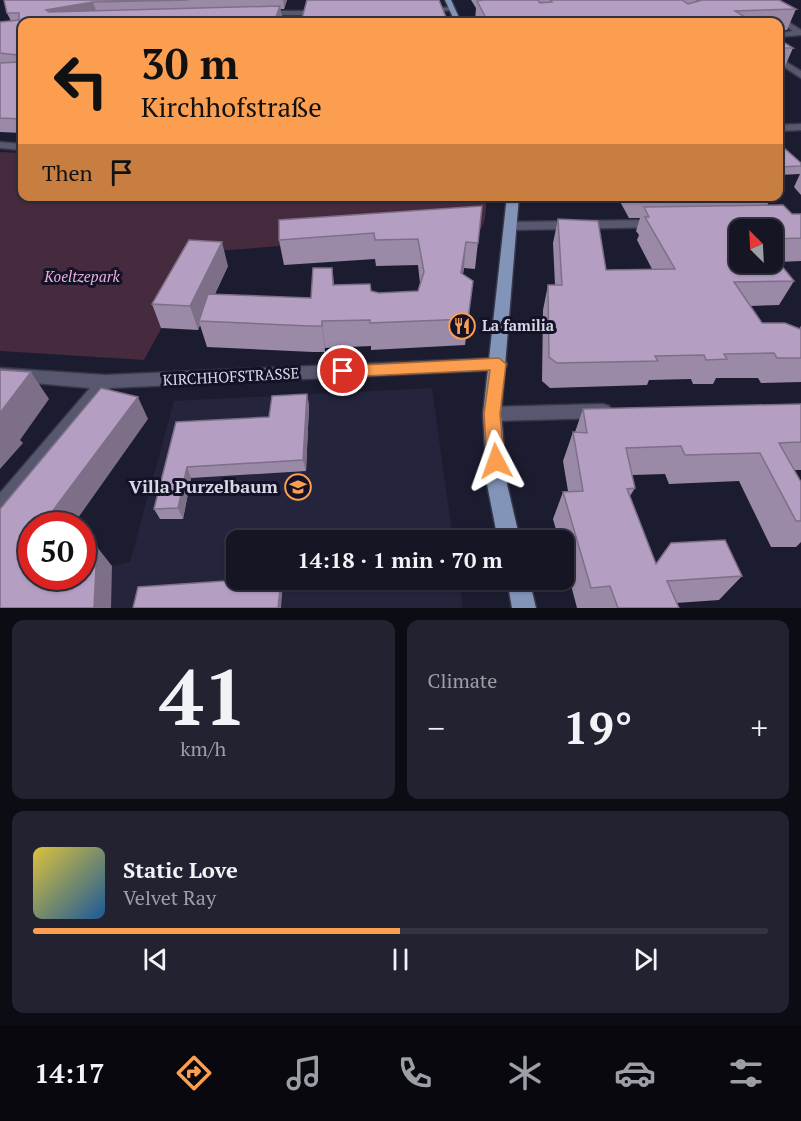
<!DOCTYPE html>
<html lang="en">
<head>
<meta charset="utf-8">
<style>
	:root { --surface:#151524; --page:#222231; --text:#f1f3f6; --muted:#9d9fa6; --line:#343441; --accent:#fb9e50 }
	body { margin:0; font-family:"PT Serif",serif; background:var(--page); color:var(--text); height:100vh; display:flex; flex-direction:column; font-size:22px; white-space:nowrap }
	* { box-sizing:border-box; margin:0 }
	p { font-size:20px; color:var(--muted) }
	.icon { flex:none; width:33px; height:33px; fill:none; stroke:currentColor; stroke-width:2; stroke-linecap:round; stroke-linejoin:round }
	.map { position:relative; height:608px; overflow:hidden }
	.details { display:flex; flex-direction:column; gap:12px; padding:12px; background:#0c0c14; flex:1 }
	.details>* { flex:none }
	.banner { position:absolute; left:18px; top:18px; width:765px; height:183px; border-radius:12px; box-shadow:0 2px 4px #0004,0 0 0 2px var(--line); background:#fb9e50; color:#111; overflow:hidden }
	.needle { width:39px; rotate:336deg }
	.fabs { position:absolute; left:729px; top:219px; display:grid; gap:12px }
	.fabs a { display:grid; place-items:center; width:54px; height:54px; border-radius:12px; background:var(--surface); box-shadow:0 2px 4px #0004,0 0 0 2px var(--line); font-size:30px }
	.speed { position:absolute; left:18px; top:512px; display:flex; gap:12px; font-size:30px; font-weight:700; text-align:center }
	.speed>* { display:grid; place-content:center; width:78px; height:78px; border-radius:50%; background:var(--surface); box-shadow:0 2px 4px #0004,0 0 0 2px var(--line); line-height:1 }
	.speed .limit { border:9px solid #d22; background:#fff; color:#111 }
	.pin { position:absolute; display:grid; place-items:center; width:51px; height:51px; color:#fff; margin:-26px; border:3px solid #fff; border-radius:50%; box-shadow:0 2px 6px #0007 }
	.me { position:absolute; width:66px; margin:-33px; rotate:356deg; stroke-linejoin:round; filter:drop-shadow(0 0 4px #0008) }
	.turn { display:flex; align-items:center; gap:21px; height:126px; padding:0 24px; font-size:27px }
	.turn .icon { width:78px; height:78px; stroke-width:2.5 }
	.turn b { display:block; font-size:42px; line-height:51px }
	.then { display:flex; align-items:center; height:57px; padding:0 24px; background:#0003; gap:12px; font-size:22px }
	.big { font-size:45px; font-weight:700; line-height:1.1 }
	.details .widget { flex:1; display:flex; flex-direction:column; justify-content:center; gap:9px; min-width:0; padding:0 21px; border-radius:12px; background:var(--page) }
	.details .dial { align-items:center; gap:0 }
	.dial b { font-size:78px; line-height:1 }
	.song { display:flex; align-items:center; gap:18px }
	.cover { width:72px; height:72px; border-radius:9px; background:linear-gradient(135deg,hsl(50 70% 55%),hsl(210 70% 35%)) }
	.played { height:6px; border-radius:3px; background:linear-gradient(90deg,var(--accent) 50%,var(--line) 50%) }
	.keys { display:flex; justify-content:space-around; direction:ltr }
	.heat { display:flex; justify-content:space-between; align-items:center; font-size:33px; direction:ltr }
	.details .tiles { flex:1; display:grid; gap:12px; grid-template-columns:1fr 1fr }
	.widget:last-child { grid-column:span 2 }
	.trip { position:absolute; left:226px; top:530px; width:348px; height:60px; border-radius:12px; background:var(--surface); box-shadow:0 2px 4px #0004,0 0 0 2px var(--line); font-weight:700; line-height:60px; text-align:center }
	.tab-bar { display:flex; height:96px; justify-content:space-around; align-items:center; background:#08080e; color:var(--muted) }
	.tab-bar .icon { width:42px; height:42px }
	.tab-bar .active { color:var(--accent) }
	.tab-bar b { font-size:27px; color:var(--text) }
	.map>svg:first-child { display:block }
</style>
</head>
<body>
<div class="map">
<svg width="801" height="608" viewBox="0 0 801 608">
	<rect width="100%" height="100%" fill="#1c1c30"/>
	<path fill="#24243d" d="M432,388L453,540H237V579H459L463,608H110L112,566L130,562L174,401Z"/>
	<path fill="#462a3e" d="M0,152L22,153V196L486,197C486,207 487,223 479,231L203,252L144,360L0,351Z"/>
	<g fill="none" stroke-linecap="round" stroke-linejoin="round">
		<g stroke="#393849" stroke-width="3">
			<g id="minor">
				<path d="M746,0H754L801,30V35L778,37V33L793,31Z"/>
				<path d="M452,7L454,10L422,12L418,10Z"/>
				<path d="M257,11H323L327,13L323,15H260Z"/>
				<path d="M778,57L801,71V78L778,63Z"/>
				<path d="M801,124V130L778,131V125Z"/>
				<path d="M0,142L22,144V150L0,148Z"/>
				<path d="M657,220L662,221L663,224L662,227L511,230L505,226L511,222Z"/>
				<path d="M499,358L505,360L507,364L505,368L499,370L110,388L7,515L0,518V493L90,388L0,380V368L105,375Z"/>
				<path d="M603,404L609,406L612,411L609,416L603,418L492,421L486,419L483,414L486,409L492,407Z"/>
			</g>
		</g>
		<g stroke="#393849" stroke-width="3">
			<g id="major">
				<path d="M445,0H451L461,22H455Z"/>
				<path d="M507,196H519L501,414L507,484L520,540H498L487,484L483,414Z"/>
				<path d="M507,579H529L536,608H512Z"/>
			</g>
		</g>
		<use href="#minor" fill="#57576f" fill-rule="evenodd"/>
		<use href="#major" fill="#8294b8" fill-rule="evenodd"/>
	</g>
	<g fill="#9b89a8" fill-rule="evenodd">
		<path d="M4,0H287L284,9H280L282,17L280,22H22V133L0,132V22L11,21L7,13Z"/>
		<path d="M471,0H779L796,9L787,30H778V22H476L475,21L476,8Z"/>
		<path d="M778,39L793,48L783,71H778Z"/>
		<path d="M778,148L801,163V195L794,187L800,174L778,175Z"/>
		<path d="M577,196H771L767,206L792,214H801V261L779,262L794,281L779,305L750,306L762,323L799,329L801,326V382L761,383L758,378H716L713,384H693L691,379L649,380L647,385L550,388L542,381L543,310L548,285H555L553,243L558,219L606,270L652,269L637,240L639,235L636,231L640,218H629L618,198L578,199ZM740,230H772V262Z"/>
		<path d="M482,206L475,269L464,268L463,274L473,281L465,345L371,350V346L325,348V352H313L207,347L200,325L198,330L161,328L152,304L228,266L215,294L311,298L332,268L334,285L379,293L418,291L420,283L418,265L376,266L375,259L284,265L279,240Z"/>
		<path d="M307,394L309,406L306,471L191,478L183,519H160L154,509L176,422L269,417Z"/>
		<path d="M801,404V470H794L801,482V542L796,547H771L739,481L669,484L665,474L632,475L635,488L630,496L656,564L742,576L719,600L676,603L679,608H577L564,558V540H559L553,519L563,492L568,491L563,461L573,432H575L583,409Z"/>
	</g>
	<g fill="#7e6f88">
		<path d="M283,0H287L284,9Z"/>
		<path d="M93,2L97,14L51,22L46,10Z"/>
		<path d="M280,6L282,17L280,22H274Z"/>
		<path d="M222,242L228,266L202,321H199L200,325L198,330L190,306Z"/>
		<path d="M466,242L464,268L458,299L461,273Z"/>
		<path d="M322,321L325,348V352L322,326Z"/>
		<path d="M31,372L49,399L20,440L23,443L0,469V413Z"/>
		<path d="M307,394L309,406L306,471L303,460Z"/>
		<path d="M138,397L148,419L73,525H42Z"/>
		<path d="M187,467L191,478L183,519L178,508Z"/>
		<path d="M97,547L112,566L111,608H94Z"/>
		<path d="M281,579L283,583L281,608H278Z"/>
	</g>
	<g fill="#b49fc3" stroke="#7e6f88" stroke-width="1.5">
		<path d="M4,0H188L93,2L46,10L49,12L280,6L274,22H229L230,20L188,21L187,22H22V119L0,118V63L18,62L17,55L0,53V22L19,20V13H7Z"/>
		<path d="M307,0H439L448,22H301Z"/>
		<path d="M484,0H538L540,3L552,2L550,0H682L688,4L699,1L696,0H779L796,9L735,11L753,22H497L496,19L487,20L477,1Z"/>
		<path d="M778,39L793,48H778Z"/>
		<path d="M778,148H784L801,163V166L778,167Z"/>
		<path d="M634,196H771L772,197L635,198Z"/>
		<path d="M783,205L792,214H801V238L772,239V230H740V262H772V254L794,281L734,282L762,323H785L800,329L801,327V358H777L774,353L724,354L727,359L706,360L704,355L655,356L658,361L557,363L549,357L548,285H562L558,219L598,221L606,270L675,269L645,217H649L644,207Z"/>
		<path d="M482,206L478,243L466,242L461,273L473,281L468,319L370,323V320L322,321V326H309L199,321L208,294L311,298L313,268H332L333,285L370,284L371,291L379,293L418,291L424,272L418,239L375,240L374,233L279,240V220Z"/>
		<path d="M189,240L222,242L190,306L152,304Z"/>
		<path d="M0,370L31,372L0,413Z"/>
		<path d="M101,388L138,397L42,525H32V576H82V544L97,547L94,608H0V509Z"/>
		<path d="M307,394L303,460L187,467L178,508L154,509L176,422L269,417L272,396Z"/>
		<path d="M801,404V442L779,443L801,482V521H796L760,453L685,455L681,446L626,448L635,488L627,489L656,564L671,543L725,540L742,576L667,581L679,608H618L610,586L591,588L563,492L583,491L573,432L587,433L583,409Z"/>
		<path d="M254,579H281L278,608H133L138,587Z"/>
	</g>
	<path fill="#fb9e50" stroke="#a36734" stroke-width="1.5" d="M499,358L506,364L500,414L504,461L502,466L496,468L489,466L487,461L484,414L490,370L343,377L335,371L343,366Z"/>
	<defs>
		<g id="restaurant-ring" transform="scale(1.35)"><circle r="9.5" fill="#131226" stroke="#fb9e50" stroke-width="1.5"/><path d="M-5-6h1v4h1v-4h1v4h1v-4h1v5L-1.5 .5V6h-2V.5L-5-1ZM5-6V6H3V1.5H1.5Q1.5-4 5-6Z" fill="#fb9e50"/></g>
		<g id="school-ring" transform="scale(1.35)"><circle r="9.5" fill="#131226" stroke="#fb9e50" stroke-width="1.5"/><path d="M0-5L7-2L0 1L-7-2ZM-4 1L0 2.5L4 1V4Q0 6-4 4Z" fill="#fb9e50"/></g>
	</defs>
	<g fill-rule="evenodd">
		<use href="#restaurant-ring" x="462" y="326"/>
		<use href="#school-ring" x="298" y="487"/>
	</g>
	<g text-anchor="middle" stroke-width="6" stroke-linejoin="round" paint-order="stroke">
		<g font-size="15" font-style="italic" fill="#eab0d8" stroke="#131226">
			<text x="82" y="282">Koeltzepark</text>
		</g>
		<g font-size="15" font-weight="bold" fill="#d8d8e6" stroke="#131226" text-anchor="start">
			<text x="482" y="331">La familia</text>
		</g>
		<g font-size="15" fill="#d8d8e6" stroke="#131226">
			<text transform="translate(231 377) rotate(-3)" y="5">KIRCHHOFSTRASSE</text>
		</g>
		<g font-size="18" font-weight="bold" fill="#d8d8e6" stroke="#131226" text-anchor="end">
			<text x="278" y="493">Villa Purzelbaum</text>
		</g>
	</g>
</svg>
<div class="fabs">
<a><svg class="needle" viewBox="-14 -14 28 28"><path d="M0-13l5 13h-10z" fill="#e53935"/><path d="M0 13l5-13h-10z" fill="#9d9fa6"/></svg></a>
</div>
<div class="speed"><div class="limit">50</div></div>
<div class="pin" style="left:343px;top:371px;background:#d93025"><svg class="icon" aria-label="arrive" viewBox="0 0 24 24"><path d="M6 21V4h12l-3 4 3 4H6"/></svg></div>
<svg class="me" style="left:496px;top:461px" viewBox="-20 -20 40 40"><path d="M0-17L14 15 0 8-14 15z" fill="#fb9e50" stroke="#fff" stroke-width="4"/></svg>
<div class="trip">14:18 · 1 min · 70 m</div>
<div class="banner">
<div class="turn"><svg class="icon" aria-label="left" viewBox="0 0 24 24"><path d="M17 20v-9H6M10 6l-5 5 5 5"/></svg><div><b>30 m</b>Kirchhofstraße</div></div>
<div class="then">Then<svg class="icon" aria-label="arrive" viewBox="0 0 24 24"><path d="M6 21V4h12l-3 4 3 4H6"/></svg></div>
</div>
</div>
<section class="details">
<div class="tiles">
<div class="widget dial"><b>41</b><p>km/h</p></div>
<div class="widget"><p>Climate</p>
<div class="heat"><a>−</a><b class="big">19°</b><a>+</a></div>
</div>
<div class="widget">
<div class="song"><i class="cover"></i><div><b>Static Love</b><p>Velvet Ray</p></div></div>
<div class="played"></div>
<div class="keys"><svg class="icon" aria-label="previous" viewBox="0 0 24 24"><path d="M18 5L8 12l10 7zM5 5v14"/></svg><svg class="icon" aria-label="pause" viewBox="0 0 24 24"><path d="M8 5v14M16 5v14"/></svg><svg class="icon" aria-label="next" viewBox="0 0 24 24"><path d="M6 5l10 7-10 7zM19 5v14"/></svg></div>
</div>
</div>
</section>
<nav class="tab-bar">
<b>14:17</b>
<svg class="icon active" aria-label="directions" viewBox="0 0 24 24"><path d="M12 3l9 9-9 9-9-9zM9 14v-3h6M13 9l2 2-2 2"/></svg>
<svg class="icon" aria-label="music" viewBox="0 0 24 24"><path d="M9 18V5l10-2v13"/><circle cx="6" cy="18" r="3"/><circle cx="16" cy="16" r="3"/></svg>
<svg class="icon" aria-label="phone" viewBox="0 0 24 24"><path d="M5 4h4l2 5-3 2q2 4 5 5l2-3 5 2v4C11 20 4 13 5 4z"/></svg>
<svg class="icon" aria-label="climate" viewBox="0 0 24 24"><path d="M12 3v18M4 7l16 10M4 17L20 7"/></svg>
<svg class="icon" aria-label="car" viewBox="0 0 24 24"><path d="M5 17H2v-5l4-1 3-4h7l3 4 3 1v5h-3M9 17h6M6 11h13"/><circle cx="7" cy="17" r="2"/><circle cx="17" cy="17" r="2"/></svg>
<svg class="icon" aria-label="filters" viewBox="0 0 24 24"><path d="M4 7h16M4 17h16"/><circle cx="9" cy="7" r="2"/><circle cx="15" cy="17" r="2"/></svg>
</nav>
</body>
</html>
